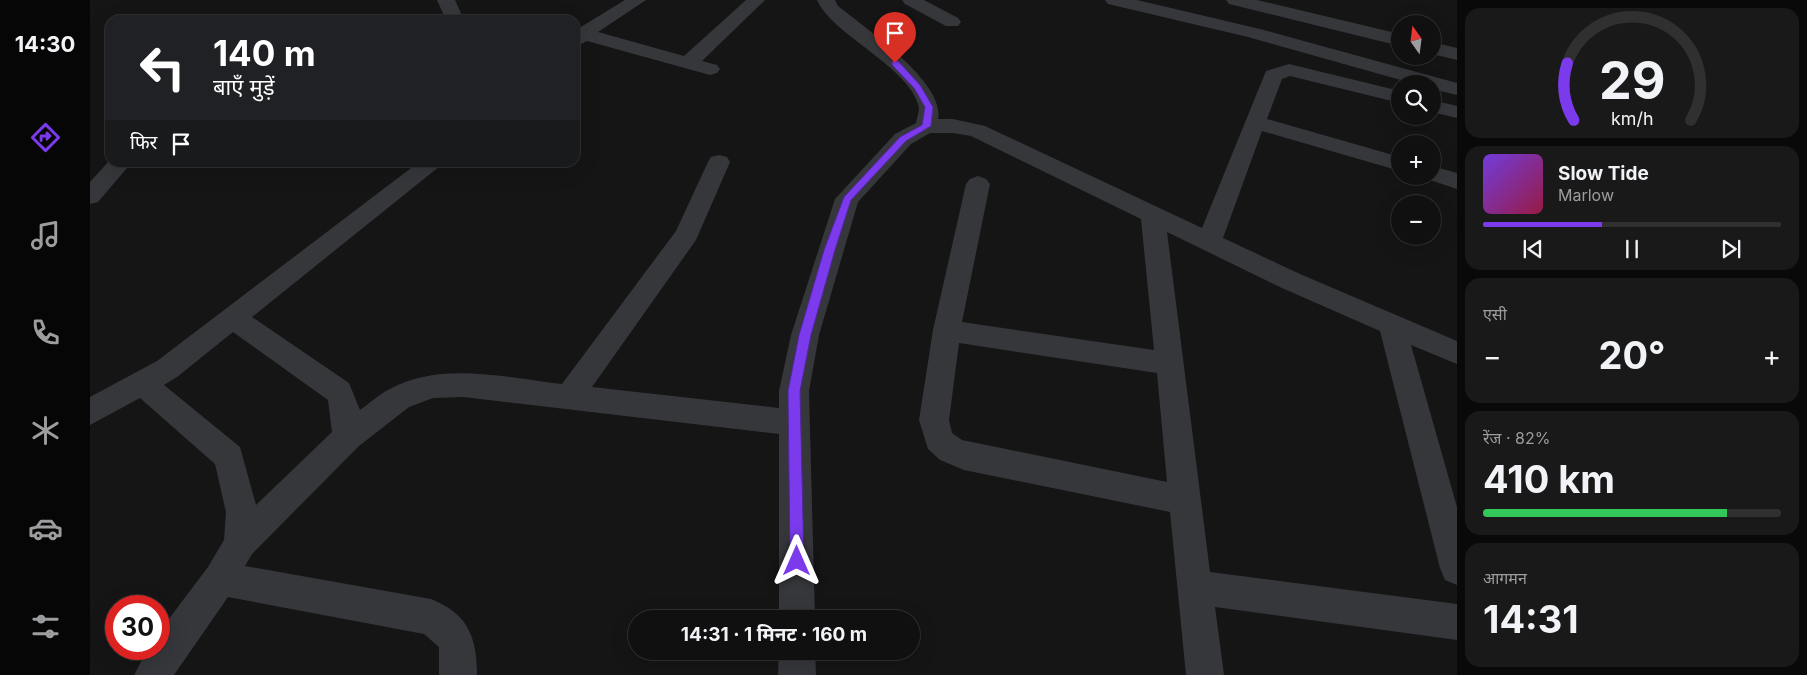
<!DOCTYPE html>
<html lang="hi">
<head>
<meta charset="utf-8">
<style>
	:root { --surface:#101010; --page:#191919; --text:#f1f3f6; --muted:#9c9d9f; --line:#303030; --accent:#7c3aed }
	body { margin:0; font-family:Inter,"Noto Sans Devanagari",sans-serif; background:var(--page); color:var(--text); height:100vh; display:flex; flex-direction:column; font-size:19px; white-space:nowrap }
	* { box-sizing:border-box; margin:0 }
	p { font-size:16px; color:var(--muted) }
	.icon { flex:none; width:28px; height:28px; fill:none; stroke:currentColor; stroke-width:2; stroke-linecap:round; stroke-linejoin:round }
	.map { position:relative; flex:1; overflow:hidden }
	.panel { display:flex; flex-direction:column; gap:8px; padding:8px; background:#090909; width:350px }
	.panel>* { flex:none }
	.top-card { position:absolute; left:15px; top:15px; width:475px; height:152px; border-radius:15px; box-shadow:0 5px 20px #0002,0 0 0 1px var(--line); background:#202124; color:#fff; overflow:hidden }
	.needle { width:32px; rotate:346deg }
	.controls { position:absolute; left:1301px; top:15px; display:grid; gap:10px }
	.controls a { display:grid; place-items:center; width:50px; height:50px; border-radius:50%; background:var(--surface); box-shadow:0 5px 20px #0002,0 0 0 1px var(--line); font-size:25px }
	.speed { position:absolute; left:15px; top:595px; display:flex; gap:10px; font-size:25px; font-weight:700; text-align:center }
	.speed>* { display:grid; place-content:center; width:65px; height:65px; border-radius:50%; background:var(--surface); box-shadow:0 5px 20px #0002,0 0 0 1px var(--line); line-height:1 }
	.speed .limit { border:8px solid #d22; background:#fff; color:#111 }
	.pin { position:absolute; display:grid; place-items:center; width:42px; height:42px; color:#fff; margin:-51px -21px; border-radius:50% 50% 50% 0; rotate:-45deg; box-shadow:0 0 5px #0007 }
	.pin .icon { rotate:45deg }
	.me { position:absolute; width:55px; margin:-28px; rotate:0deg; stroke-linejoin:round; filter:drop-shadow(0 0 4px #0008) }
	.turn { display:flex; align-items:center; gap:18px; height:105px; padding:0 25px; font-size:22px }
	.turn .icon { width:65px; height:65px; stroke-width:2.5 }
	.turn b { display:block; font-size:35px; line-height:42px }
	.then { display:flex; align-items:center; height:48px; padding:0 25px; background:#0003; gap:10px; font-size:19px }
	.big { font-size:38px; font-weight:700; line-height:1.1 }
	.panel .card { flex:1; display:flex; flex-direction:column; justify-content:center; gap:8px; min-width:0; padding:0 18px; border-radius:15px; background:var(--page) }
	.panel .dial { align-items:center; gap:0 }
	.dial svg { height:130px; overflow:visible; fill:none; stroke:var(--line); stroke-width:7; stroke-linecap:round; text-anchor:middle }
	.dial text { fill:var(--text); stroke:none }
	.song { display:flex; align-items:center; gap:15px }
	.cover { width:60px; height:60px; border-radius:8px; background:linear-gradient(135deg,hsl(260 70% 55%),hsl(340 70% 35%)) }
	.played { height:5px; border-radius:2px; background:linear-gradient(90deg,var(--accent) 40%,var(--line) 40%) }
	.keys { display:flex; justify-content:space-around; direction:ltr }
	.heat { display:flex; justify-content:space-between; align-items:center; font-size:28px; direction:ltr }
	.charge { height:8px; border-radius:4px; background:linear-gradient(90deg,#34c759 82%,var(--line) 0) }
	.trip { position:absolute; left:538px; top:610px; width:292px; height:50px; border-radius:25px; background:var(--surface); box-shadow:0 5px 20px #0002,0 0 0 1px var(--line); font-weight:700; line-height:50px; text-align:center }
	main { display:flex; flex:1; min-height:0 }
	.menu { display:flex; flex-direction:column; width:90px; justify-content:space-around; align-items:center; background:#060606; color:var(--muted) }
	.menu .icon { width:35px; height:35px }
	.menu .current { color:var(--accent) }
	.menu b { font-size:22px; color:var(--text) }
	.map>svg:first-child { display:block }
</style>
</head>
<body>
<main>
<nav class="menu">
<b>14:30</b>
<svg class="icon current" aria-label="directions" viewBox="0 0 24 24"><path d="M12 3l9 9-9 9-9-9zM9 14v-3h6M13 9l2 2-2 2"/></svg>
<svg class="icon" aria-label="music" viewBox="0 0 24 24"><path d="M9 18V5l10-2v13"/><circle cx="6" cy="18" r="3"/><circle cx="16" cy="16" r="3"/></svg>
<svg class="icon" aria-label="phone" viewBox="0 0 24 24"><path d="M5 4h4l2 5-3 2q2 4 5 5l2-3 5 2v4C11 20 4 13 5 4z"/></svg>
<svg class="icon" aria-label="climate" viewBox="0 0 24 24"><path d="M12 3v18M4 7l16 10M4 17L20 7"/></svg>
<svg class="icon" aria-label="car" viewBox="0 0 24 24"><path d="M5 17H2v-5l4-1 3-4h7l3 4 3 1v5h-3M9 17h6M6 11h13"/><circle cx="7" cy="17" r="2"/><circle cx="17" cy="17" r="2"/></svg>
<svg class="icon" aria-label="filters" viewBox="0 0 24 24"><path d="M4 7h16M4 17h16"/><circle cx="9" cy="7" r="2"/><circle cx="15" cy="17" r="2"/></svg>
</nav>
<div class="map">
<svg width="1367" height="675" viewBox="0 0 1367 675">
	<rect width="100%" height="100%" fill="#151516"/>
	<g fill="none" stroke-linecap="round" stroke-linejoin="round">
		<g fill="#36373b" fill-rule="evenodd">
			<path d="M347,0H365L374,20H356Z"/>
			<path d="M535,0H556L508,32L594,56L656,0H675L612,61L627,65L630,69L627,73L620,75L497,41L485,47L486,30Z"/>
			<path d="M727,0H745L748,6C774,27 856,83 848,119H863L895,126L1112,228L1176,71L1199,64L1310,91V103L1200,76L1192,79L1177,119L1310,157V171L1172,131L1133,238L1210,274L1367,341V364L1321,345L1367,507V585L1355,580L1350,568L1290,331L1192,288L1077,232L1120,572L1367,604V640L1125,607L1134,675H1096L1080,512L874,470L850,460L838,449L829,420L843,330L876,184L880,179L888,176L896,179L900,184L872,322L1064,350L1051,219L881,136L863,133H840L821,144L768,202L729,335L719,391L725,619H689V434L373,397L343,398L319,407L269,446L162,554L155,566L341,599C378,614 387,637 387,675H349V647L334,634L138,597L84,675H44L58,649H69V632L118,567L134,540L136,512L125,464L50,398L0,425V397L67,361L329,162H355L162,317L259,383L270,410C279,404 288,395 298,390C350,360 416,378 472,384L586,231L618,162L621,157L629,155L637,157L640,162L606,240L502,387L689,408V391L701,335L745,199L805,134L826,123C827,118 829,112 829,108C822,68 742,35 727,0ZM143,332L238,400L242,432L166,505L150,447L74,385L87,377ZM869,343L1067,373L1077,482L872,440L862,433L859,420Z"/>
			<path d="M812,0H834L868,18L871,22L868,26H856L815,4Z"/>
			<path d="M1015,0H1047L1170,29L1367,83V95L1342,89V84H1325L1158,37L1018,4Z"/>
			<path d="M1136,0H1167L1310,34V46L1139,4Z"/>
			<path d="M1342,42L1367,48V60L1342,54Z"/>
			<path d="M1342,100L1367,106V118L1342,112Z"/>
			<path d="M20,160V162H42L8,202L0,204V182Z"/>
			<path d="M1342,166L1367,173V189L1334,178L1333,176H1342Z"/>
			<path d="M689,651H725L726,675H688Z"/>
		</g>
	</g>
	<path fill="#7c3aed" stroke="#51269a" d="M802,61H808L830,85L843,107L841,126L816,141L761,200L745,250L721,335L710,391L714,561L712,566L707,568L702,566L700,561L698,391L709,335L734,250L754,197L810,137L832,125L835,107L824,88L802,65Z"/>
</svg>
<div class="controls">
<a><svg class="needle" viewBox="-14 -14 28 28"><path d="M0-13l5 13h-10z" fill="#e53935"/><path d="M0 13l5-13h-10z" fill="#9c9d9f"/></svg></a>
<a><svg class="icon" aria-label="search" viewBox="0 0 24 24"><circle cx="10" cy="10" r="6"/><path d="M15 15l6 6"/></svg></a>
<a>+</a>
<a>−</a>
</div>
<div class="speed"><div class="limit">30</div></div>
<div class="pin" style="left:805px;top:63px;background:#d93025"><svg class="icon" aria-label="arrive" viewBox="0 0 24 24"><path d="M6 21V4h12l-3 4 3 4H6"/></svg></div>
<svg class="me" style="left:707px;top:561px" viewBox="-20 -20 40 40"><path d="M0-17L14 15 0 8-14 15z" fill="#7c3aed" stroke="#fff" stroke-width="4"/></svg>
<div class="trip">14:31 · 1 मिनट · 160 m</div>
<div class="top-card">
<div class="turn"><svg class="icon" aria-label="left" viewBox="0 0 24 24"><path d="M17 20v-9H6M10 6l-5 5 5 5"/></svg><div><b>140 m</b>बाएँ मुड़ें</div></div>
<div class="then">फिर<svg class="icon" aria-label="arrive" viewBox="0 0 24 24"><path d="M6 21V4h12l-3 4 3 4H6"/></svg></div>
</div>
</div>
<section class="panel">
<div class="card dial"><svg viewBox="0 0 100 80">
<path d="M14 69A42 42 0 1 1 86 69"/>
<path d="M14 69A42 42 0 0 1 10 34" stroke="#7c3aed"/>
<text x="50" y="56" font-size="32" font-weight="700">29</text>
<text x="50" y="72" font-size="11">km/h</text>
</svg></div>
<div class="card">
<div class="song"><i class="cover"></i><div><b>Slow Tide</b><p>Marlow</p></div></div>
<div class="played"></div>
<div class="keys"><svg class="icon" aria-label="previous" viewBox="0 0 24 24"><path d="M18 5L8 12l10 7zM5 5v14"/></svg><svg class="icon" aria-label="pause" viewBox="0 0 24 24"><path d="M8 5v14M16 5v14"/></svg><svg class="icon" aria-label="next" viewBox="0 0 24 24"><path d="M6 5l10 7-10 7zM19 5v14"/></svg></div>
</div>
<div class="card"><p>एसी</p>
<div class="heat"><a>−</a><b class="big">20°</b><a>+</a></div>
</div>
<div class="card"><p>रेंज · 82%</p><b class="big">410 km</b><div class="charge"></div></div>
<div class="card"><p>आगमन</p><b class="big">14:31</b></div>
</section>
</main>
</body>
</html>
